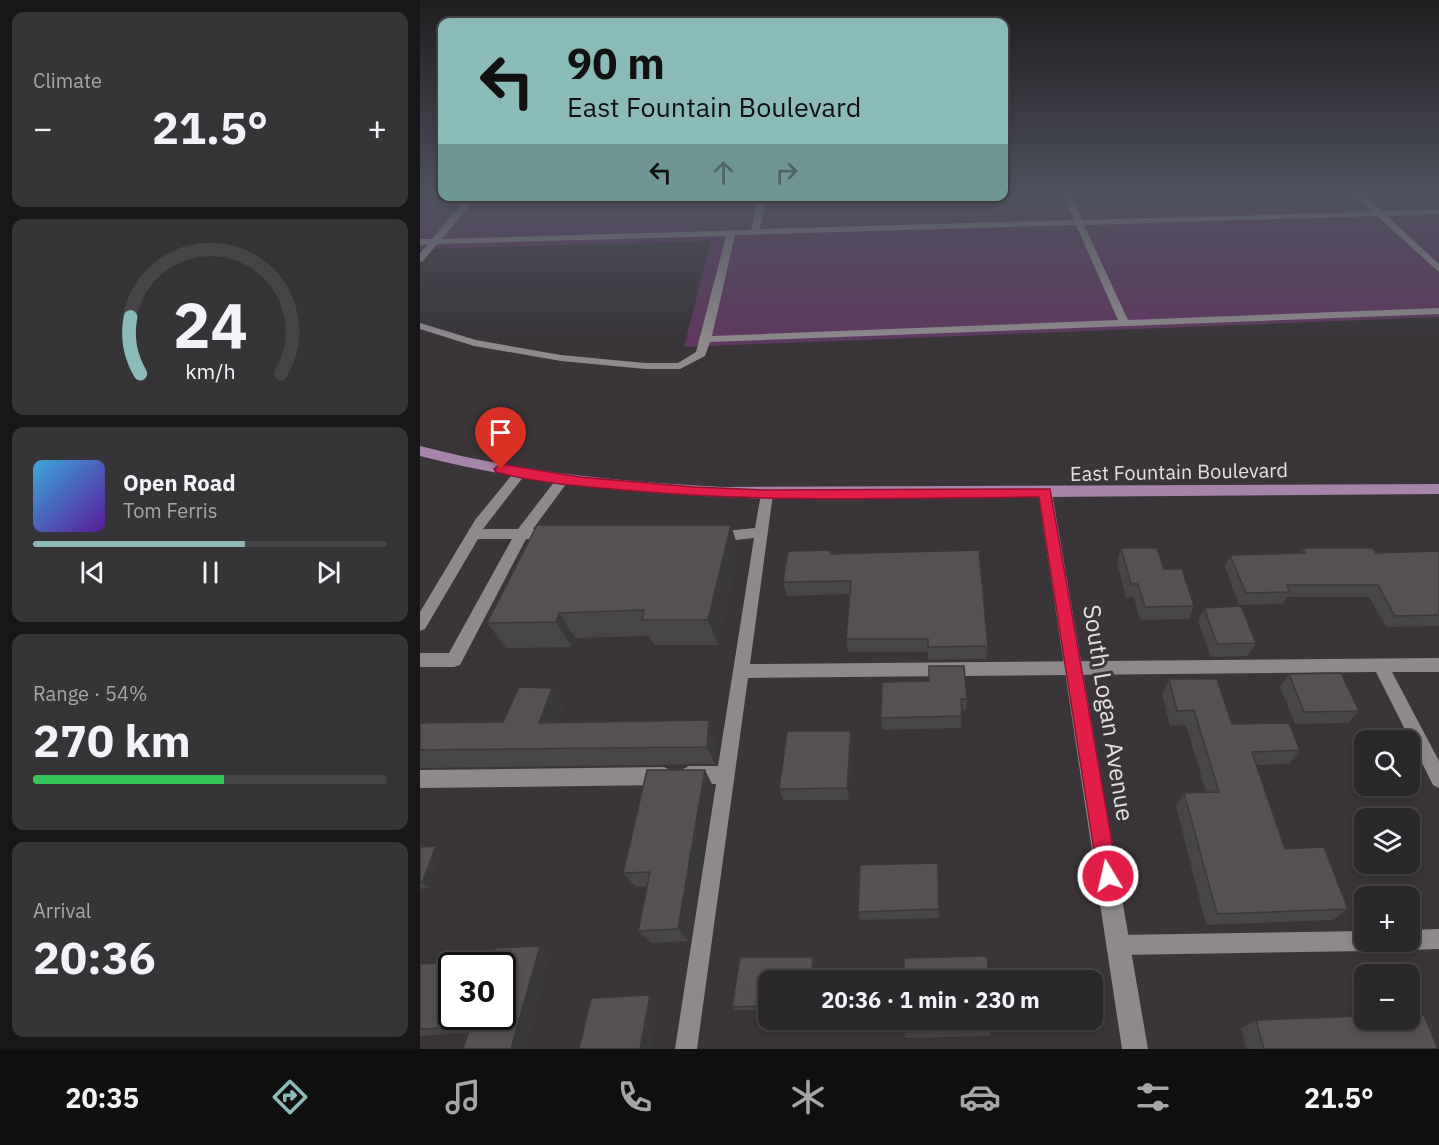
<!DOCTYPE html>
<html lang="en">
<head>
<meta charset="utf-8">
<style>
	:root { --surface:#2b282b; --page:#373437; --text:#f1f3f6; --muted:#a6a6a9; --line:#474447; --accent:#8bbbb9 }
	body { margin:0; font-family:"IBM Plex Sans",sans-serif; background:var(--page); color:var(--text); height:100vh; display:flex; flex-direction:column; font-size:22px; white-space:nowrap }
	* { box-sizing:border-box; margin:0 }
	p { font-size:20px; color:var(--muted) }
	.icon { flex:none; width:33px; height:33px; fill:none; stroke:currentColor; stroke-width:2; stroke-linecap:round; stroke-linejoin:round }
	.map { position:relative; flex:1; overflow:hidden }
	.sheet { display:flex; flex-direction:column; gap:12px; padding:12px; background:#181618; width:420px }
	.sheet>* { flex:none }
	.hud { position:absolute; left:18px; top:18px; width:570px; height:183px; border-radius:12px; box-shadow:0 3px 9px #0003,0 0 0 2px var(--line); background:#8bbbb9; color:#111; overflow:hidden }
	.buttons { position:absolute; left:934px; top:730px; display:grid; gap:12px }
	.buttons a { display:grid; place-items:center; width:66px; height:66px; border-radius:12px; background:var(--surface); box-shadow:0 3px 9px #0003,0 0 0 2px var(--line); font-size:30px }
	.speed { position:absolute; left:18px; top:952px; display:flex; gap:12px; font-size:30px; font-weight:700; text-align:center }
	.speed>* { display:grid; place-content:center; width:78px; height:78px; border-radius:50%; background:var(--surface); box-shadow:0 3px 9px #0003,0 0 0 2px var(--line); line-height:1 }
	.speed .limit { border:3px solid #111; border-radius:9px; background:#fff; color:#111 }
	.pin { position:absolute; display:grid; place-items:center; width:51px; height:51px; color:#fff; margin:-62px -26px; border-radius:50% 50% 50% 0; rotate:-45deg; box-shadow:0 0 6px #0007 }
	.pin .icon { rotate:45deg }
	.me { position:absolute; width:66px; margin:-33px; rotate:351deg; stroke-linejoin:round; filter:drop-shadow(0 0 4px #0008) }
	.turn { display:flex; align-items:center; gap:21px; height:126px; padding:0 30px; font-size:27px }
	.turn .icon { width:78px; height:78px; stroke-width:2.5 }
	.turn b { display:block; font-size:42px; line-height:51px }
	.lanes { display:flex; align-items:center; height:57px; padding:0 30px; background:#0003; justify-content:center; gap:30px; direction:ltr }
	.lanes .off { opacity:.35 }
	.big { font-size:45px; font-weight:700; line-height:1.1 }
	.sheet .tile { flex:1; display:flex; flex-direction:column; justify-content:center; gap:9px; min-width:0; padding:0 21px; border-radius:12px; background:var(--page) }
	.sheet .dial { align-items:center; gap:0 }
	.dial svg { height:156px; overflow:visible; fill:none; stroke:var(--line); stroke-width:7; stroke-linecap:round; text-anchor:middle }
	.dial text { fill:var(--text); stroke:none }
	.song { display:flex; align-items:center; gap:18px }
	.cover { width:72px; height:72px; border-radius:9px; background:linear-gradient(135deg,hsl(200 70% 55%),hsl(270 70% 35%)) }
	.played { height:6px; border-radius:3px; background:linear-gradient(90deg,var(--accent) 60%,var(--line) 60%) }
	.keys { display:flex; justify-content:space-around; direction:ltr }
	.heat { display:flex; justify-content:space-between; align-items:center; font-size:33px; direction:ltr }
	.charge { height:9px; border-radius:4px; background:linear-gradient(90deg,#34c759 54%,var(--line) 0) }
	.trip { position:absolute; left:338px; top:970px; width:345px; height:60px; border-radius:12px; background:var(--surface); box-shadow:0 3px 9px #0003,0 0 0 2px var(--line); font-weight:700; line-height:60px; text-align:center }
	.tab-bar { display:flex; height:96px; justify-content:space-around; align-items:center; background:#111011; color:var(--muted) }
	.tab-bar .icon { width:42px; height:42px }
	.tab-bar .active { color:var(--accent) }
	.tab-bar b { font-size:27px; color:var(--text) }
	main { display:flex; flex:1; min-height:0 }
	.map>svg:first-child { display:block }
</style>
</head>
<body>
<main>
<section class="sheet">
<div class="tile"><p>Climate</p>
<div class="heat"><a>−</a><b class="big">21.5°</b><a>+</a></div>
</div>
<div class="tile dial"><svg viewBox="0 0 100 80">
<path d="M14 69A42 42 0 1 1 86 69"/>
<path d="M14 69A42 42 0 0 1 9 40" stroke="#8bbbb9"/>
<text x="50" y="56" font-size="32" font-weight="700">24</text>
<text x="50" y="72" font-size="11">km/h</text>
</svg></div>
<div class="tile">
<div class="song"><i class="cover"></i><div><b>Open Road</b><p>Tom Ferris</p></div></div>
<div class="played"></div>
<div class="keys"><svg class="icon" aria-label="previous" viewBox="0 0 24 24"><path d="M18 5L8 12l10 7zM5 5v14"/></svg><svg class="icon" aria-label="pause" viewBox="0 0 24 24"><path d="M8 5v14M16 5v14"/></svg><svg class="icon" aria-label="next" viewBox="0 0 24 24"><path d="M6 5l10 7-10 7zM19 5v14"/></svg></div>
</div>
<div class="tile"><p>Range · 54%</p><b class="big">270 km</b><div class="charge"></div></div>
<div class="tile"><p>Arrival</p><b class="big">20:36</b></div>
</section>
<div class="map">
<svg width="1019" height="1049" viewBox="0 0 1019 1049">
	<rect width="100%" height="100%" fill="#393539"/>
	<path fill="#5e395f" d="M0,194H22V196H584V194H1019V317L264,347L291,241L0,249Z"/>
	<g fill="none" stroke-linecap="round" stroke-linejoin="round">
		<g fill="#8d898d" fill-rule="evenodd">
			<path d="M642,194H650L662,220L952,212L934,194H943L961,211L1019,210V214L967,216L1019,264V272L957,216L664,225L708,320L1019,308V314L290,342L285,356L260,369H225L141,361L54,346L0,329V323L56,340L141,355L225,363H258L276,352L306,236L17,244L3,261L0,262V253L8,244L0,245V239H12L48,196H57L22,239L331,230L339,196H347L340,229L654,220ZM656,225L698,320L292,336L315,235Z"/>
			<path d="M100,469L104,470L106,473L104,476L63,529H98L138,477L143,476L149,480L113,529L130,530L137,535L130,540L106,539L40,665L34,667H0V653H29L92,539H58L5,629L0,631V612L55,520L96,470Z"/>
			<path d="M347,489L353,494L330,664L1019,658V672H972L1019,761V788L1013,785L956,672L328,678L277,1049H255L296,784H269L263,781L260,775L263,769L269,766H298L334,538L296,542L291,541L289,537L291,533L296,532L335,528L341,494Z"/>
			<path d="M244,767L250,770L253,776L250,782L244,785L0,788V770Z"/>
			<path d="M1019,929V949L990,950L983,947L981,942H990V930Z"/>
			<path d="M945,931V942H955L952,948L945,951L699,955L692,952L689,945L692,938L699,935Z"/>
		</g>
		<path fill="#8d898d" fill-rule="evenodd" d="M625,488L632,493L728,1049H702L618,493Z"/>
		<path fill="#a784a9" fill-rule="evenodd" d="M0,446C100,472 200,482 303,487L1019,484V494L347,499C229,494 114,485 0,456Z"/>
	</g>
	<g fill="#484548">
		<path d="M311,525L319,551L298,645H234L229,636L155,638L152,647L86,648L67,623Z"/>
		<path d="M701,548L744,569L774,606L769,619L720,620L714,597L706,598L697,562Z"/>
		<path d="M883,548L956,553L1019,551V626L966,627L949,597H866L863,604L819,605L805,567L810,555L880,553Z"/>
		<path d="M412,554L568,646L566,659L508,660V652H428L426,639L430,594L367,596L363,582Z"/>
		<path d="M784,608L836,643L828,656L791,657L778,621Z"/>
		<path d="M869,674L939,711L928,723L875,724L860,687Z"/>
		<path d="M749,679L812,724L880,750L869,764L837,765L865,849L928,909L913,920L786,925L756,806L764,793L786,792L766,725L750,726L742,694Z"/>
		<path d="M462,682L547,699L546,711H542L541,728L463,730L461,718Z"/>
		<path d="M132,688L145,707L139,722L297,737L295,764L0,768V723L83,722Z"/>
		<path d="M433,743L429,800H363L359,789Z"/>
		<path d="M293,786L269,941L231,943L218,931L227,886L216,887L203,873Z"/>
		<path d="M0,847L23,851L9,888L0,889Z"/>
		<path d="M519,909V918L440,920L438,912Z"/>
		<path d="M132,954L48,1033L0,1036V964L71,960Z"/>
		<path d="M320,957H393L395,960L393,981H348V1010H315L312,1007Z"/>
		<path d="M836,1020L1018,1049H826L821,1028Z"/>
		<path d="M572,1030L570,1036L485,1038L484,1032Z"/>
	</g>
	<g fill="#3b383b">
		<path d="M311,525L319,551L298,645L288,620Z"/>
		<path d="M139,613L155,638L152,647L136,622Z"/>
		<path d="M132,688L145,707L133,740L119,723Z"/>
		<path d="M289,720L297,737L295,764L287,747Z"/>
		<path d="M431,731L433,743L429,800L427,788Z"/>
		<path d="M285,770L293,786L269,941L258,929Z"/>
		<path d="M16,846L23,851L9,888L2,883Z"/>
		<path d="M120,946L132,954L106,1049H91Z"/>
		<path d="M393,957L395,960L393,981H391Z"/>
		<path d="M230,995L239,1002L231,1049H220Z"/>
	</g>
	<g fill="#545054" stroke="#3b383b" stroke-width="1.5" fill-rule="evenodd">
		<path d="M117,525H311L288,620H222L224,610L139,613L136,622L67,623Z"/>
		<path d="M701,548H737L744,569H762L774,606L725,607L718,584H711Z"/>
		<path d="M883,548H953L956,553L1019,551V615L975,616L958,585H867L870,592L826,593L810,555L885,553Z"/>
		<path d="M411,550V554L559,550L568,646L508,647V639H426L431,581L363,582L368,551Z"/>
		<path d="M821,606L836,643L797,644L784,608Z"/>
		<path d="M509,666H544L547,699H541L542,716L461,718L462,682L509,681Z"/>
		<path d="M921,673L939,711L884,712L869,674Z"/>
		<path d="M749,679H797L812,724L869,723L880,750L832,752L865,849L904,847L928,909L797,914L764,793L799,792L774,710L757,711Z"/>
		<path d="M99,687L132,688L119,723L289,720L287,747L0,750V723L83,722Z"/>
		<path d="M367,731H431L427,788L359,789Z"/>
		<path d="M227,770H285L258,929L218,931L230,872L203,873Z"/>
		<path d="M16,846L2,883L0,884V847Z"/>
		<path d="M518,863L519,909L438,912L440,865Z"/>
		<path d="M120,946L91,1049H43L50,1027L0,1029V964L71,960L75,948ZM32,966H82V1017H32Z"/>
		<path d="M567,956L569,981H484V958Z"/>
		<path d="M320,957H393L391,981H348V1006L312,1007Z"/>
		<path d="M230,995L220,1049H159L171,998Z"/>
		<path d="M990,1015H1004L1018,1049H844L836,1020L945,1016V1020H990Z"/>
		<path d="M484,1020H571L572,1030L484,1032Z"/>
	</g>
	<linearGradient id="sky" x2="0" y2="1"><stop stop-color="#1f1d1f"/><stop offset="0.57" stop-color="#4e515f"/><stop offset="1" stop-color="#4e515f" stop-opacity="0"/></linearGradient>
	<rect width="1019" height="341" fill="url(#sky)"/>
	<path fill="#e11d48" stroke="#92132f" stroke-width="1.5" d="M81,464L160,477L274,487L347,490L630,489L698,876L695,883L688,886L681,883L678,876L619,497C484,498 350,503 215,491C169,487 121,484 76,472L74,469Z"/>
	<g text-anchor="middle" stroke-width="6" stroke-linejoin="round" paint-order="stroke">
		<g font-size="20" fill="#e2e0e2" stroke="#393539">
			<text transform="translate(759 472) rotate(-1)" y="7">East Fountain Boulevard</text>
		</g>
		<g font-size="24" fill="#e2e0e2" stroke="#393539">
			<text transform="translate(688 713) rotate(81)" y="8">South Logan Avenue</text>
		</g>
	</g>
</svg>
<div class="buttons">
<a><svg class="icon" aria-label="search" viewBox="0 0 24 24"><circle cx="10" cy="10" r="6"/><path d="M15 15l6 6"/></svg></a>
<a><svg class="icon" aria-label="layers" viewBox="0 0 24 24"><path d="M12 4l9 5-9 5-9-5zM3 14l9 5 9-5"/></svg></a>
<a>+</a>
<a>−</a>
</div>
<div class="speed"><div class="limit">30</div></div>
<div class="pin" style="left:81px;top:469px;background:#d93025"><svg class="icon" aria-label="arrive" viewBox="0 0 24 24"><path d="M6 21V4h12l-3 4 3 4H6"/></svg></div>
<svg class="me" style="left:688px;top:876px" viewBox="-20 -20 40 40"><circle r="17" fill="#e11d48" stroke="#fff" stroke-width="3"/><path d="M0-11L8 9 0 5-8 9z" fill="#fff"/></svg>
<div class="trip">20:36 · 1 min · 230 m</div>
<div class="hud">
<div class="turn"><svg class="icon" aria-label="left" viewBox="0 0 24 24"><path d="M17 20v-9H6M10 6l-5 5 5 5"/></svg><div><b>90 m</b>East Fountain Boulevard</div></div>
<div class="lanes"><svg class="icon" aria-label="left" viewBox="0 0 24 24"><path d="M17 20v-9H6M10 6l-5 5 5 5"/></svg><svg class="icon off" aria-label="ahead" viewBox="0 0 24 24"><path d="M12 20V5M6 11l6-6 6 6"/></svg><svg class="icon off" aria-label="right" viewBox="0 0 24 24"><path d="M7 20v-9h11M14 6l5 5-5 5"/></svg></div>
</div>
</div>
</main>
<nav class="tab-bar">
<b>20:35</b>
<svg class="icon active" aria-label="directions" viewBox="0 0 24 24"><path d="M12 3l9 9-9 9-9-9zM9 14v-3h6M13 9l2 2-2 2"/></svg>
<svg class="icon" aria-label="music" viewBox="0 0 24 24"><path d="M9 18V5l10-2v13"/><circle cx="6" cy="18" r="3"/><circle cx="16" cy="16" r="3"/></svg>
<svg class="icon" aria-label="phone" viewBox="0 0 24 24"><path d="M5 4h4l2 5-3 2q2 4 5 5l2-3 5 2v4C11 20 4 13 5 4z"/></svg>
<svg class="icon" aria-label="climate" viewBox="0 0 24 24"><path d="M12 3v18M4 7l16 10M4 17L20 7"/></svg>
<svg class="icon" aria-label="car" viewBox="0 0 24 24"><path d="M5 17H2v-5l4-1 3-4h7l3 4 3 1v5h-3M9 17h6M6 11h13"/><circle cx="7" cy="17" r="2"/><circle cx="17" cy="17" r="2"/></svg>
<svg class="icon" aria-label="filters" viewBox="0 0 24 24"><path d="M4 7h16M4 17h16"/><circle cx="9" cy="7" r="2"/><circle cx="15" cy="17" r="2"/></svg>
<b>21.5°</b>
</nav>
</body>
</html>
